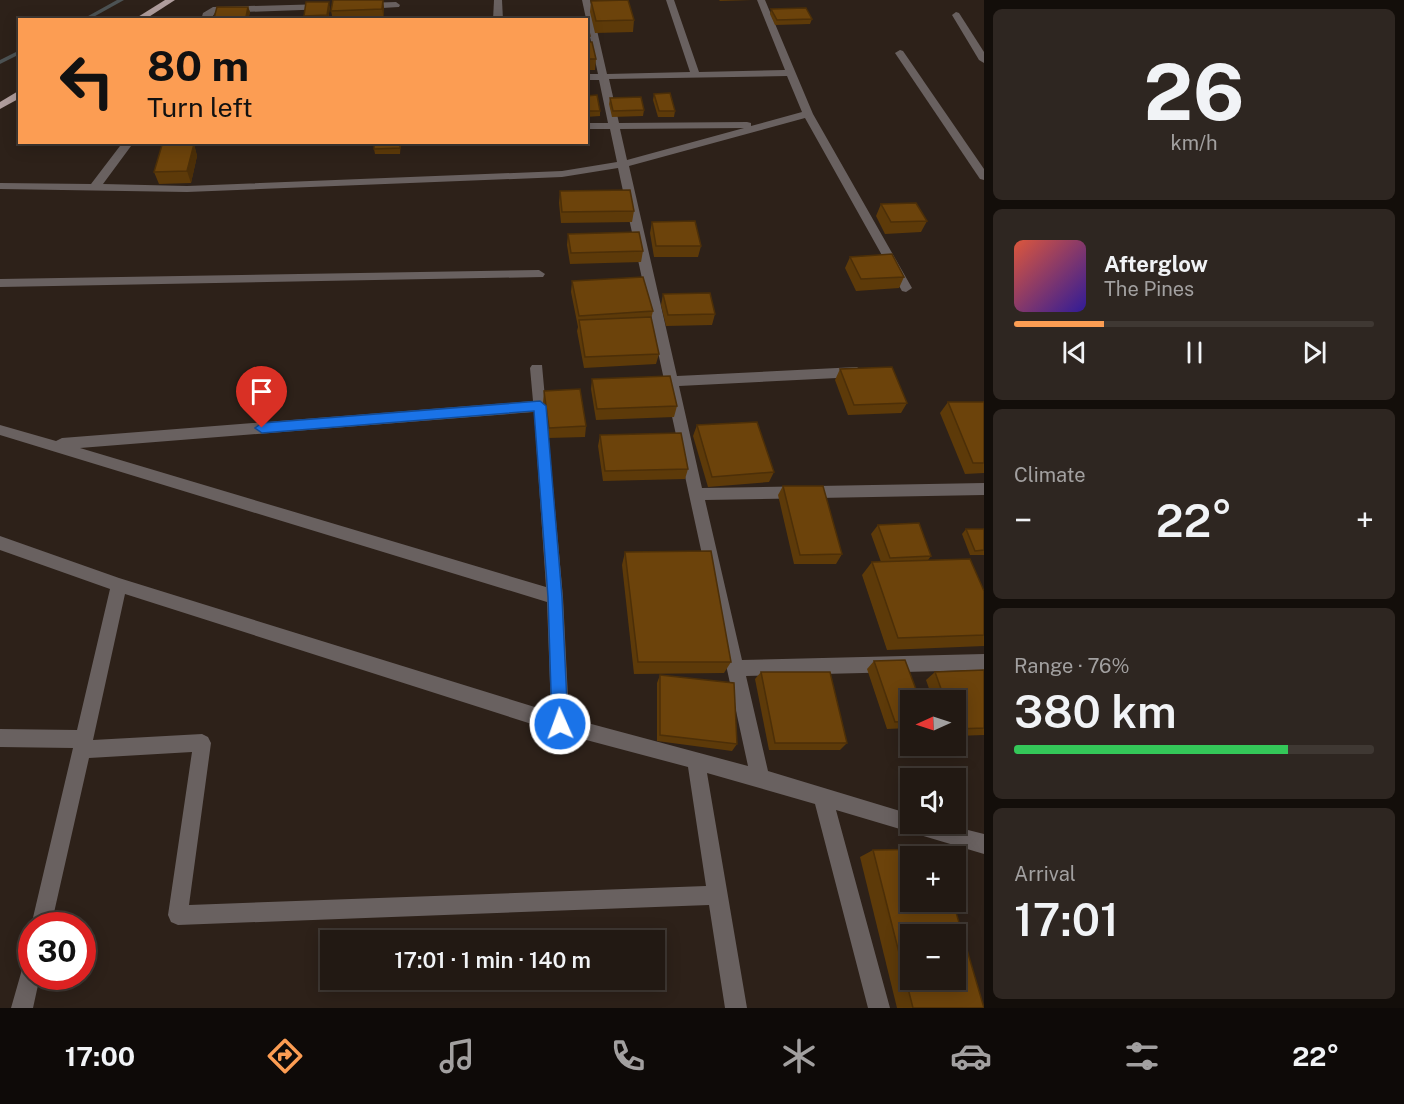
<!DOCTYPE html>
<html lang="en">
<head>
<meta charset="utf-8">
<style>
	:root { --surface:#221913; --page:#2e2621; --text:#f1f3f6; --muted:#a2a0a0; --line:#3f3833; --accent:#fc9d53 }
	body { margin:0; font-family:"Public Sans",sans-serif; background:var(--page); color:var(--text); height:100vh; display:flex; flex-direction:column; font-size:22px; white-space:nowrap }
	* { box-sizing:border-box; margin:0 }
	p { font-size:20px; color:var(--muted) }
	.icon { flex:none; width:33px; height:33px; fill:none; stroke:currentColor; stroke-width:2; stroke-linecap:round; stroke-linejoin:round }
	.map { position:relative; flex:1; overflow:hidden }
	.details { display:flex; flex-direction:column; gap:9px; padding:9px; background:#130e0a; width:420px }
	.details>* { flex:none }
	.banner { position:absolute; left:18px; top:18px; width:570px; height:126px; border-radius:0px; box-shadow:0 3px 15px #0003,0 0 0 2px var(--line); background:#fc9d53; color:#111; overflow:hidden }
	.needle { width:39px; rotate:267deg }
	.buttons { position:absolute; left:900px; top:690px; display:grid; gap:12px }
	.buttons a { display:grid; place-items:center; width:66px; height:66px; border-radius:0px; background:var(--surface); box-shadow:0 3px 15px #0003,0 0 0 2px var(--line); font-size:30px }
	.speed { position:absolute; left:18px; top:912px; display:flex; gap:12px; font-size:30px; font-weight:700; text-align:center }
	.speed>* { display:grid; place-content:center; width:78px; height:78px; border-radius:50%; background:var(--surface); box-shadow:0 3px 15px #0003,0 0 0 2px var(--line); line-height:1 }
	.speed .limit { border:9px solid #d22; background:#fff; color:#111 }
	.pin { position:absolute; display:grid; place-items:center; width:51px; height:51px; color:#fff; margin:-62px -26px; border-radius:50% 50% 50% 0; rotate:-45deg; box-shadow:0 0 6px #0007 }
	.pin .icon { rotate:45deg }
	.me { position:absolute; width:66px; margin:-33px; rotate:358deg; stroke-linejoin:round; filter:drop-shadow(0 0 4px #0008) }
	.turn { display:flex; align-items:center; gap:21px; height:126px; padding:0 30px; font-size:27px }
	.turn .icon { width:78px; height:78px; stroke-width:2.5 }
	.turn b { display:block; font-size:42px; line-height:51px }
	.big { font-size:45px; font-weight:600; line-height:1.1 }
	.details .widget { flex:1; display:flex; flex-direction:column; justify-content:center; gap:9px; min-width:0; padding:0 21px; border-radius:9px; background:var(--page) }
	.details .dial { align-items:center; gap:0 }
	.dial b { font-size:78px; line-height:1 }
	.song { display:flex; align-items:center; gap:18px }
	.cover { width:72px; height:72px; border-radius:9px; background:linear-gradient(135deg,hsl(10 70% 55%),hsl(250 70% 35%)) }
	.played { height:6px; border-radius:3px; background:linear-gradient(90deg,var(--accent) 25%,var(--line) 25%) }
	.keys { display:flex; justify-content:space-around; direction:ltr }
	.heat { display:flex; justify-content:space-between; align-items:center; font-size:33px; direction:ltr }
	.charge { height:9px; border-radius:4px; background:linear-gradient(90deg,#34c759 76%,var(--line) 0) }
	.trip { position:absolute; left:320px; top:930px; width:345px; height:60px; border-radius:0px; background:var(--surface); box-shadow:0 3px 15px #0003,0 0 0 2px var(--line); font-weight:600; line-height:60px; text-align:center }
	.dock { display:flex; height:96px; justify-content:space-around; align-items:center; background:#0e0a08; color:var(--muted) }
	.dock .icon { width:42px; height:42px }
	.dock .current { color:var(--accent) }
	.dock b { font-size:27px; color:var(--text) }
	main { display:flex; flex:1; min-height:0 }
	.map>svg:first-child { display:block }
</style>
</head>
<body>
<main>
<div class="map">
<svg width="984" height="1008" viewBox="0 0 984 1008">
	<rect width="100%" height="100%" fill="#2d2119"/>
	<g fill="none" stroke-linecap="round" stroke-linejoin="round">
		<g fill="#4c5253" fill-rule="evenodd">
			<path d="M117,0H124L88,20H81Z"/>
			<path d="M20,50V54L0,64V60Z"/>
		</g>
		<g fill="#696160" fill-rule="evenodd">
			<path d="M494,0H502L503,20H493Z"/>
			<path d="M582,0H590L607,74L690,72L666,0H674L699,72L785,70L757,0H765L813,114L912,288L906,292L902,291L805,118L629,166L677,376L857,367L864,372L857,377L679,386L702,488L984,483V495L705,500L742,660L984,654V670L746,676L768,771L910,814V824H944L984,834V854L836,810L890,1008H868L815,804L707,773L747,1008H725L709,905L178,925L171,922L168,915L192,752L89,758L51,926H32V927L31,926L73,748L0,747V729L77,730L110,589L0,550V536L119,578L551,712L547,602L0,435V425L56,441L62,438L533,401L530,368L532,365H542L563,597L569,718L748,766L618,168L562,177L187,192L0,189V183L91,184L123,142H134L103,184L187,186L562,171L617,162L610,129H586V123H608L599,80H586V74H598ZM787,76L802,112L751,126V123L747,122L619,123L609,79ZM744,128L627,160L620,129ZM534,412L546,587L80,448ZM125,594L560,733L688,767L706,886L189,905L211,743L208,737L202,734L93,740Z"/>
			<path d="M396,2L400,5L399,7L365,9L361,6L365,3Z"/>
			<path d="M326,4L330,7L329,9L215,13L210,20H201L203,13L213,7Z"/>
			<path d="M956,12L959,13L984,52V63L979,60L952,15Z"/>
			<path d="M900,50L903,51L984,169V180L980,179L895,53Z"/>
			<path d="M539,270L545,274L543,277L0,287V279Z"/>
			<path d="M32,956V976H40L33,1008H11L25,959Z"/>
		</g>
		<g fill="#af9d9c" fill-rule="evenodd">
			<path d="M165,0H175L144,20H133Z"/>
			<path d="M20,90V98L0,109V102Z"/>
		</g>
	</g>
	<g fill="#5d3a09">
		<path d="M333,0H383L384,20H333L331,11Z"/>
		<path d="M719,0H752L720,1Z"/>
		<path d="M591,1L634,20L633,32L595,33L590,12Z"/>
		<path d="M248,7L250,12L248,20H215L214,18Z"/>
		<path d="M330,7L328,20H305L304,16Z"/>
		<path d="M771,9L812,19L810,24L775,25L770,14Z"/>
		<path d="M586,23L590,36L589,42L596,59L595,70H586Z"/>
		<path d="M654,94L675,111L674,117H658L653,100Z"/>
		<path d="M586,96L600,111V116L586,117Z"/>
		<path d="M610,98L644,110L643,116L612,117L609,104Z"/>
		<path d="M401,142L400,154H375L374,149Z"/>
		<path d="M194,144L197,156L191,183L159,184L154,172Z"/>
		<path d="M560,191L634,211L632,222L561,223L559,203Z"/>
		<path d="M881,204L927,221L921,232L885,234L876,216Z"/>
		<path d="M652,222L701,246L698,257H654L650,233Z"/>
		<path d="M568,234L643,251L641,262L570,264L567,245Z"/>
		<path d="M850,257L904,277L899,288L856,291L845,268Z"/>
		<path d="M572,281L653,311L651,319L659,354L656,364L584,368L577,331L578,327L571,292Z"/>
		<path d="M663,294L715,314L712,325L666,326L661,305Z"/>
		<path d="M840,369L907,403L901,413L848,415L835,380Z"/>
		<path d="M592,379L677,406L674,417L596,420L591,389Z"/>
		<path d="M544,391L586,426L585,437L548,438L543,402Z"/>
		<path d="M948,402H984V473L965,474L940,413Z"/>
		<path d="M697,425L774,472L769,482L708,487L693,436Z"/>
		<path d="M600,435L688,469L685,479L603,481L598,446Z"/>
		<path d="M783,486L842,554L836,564H794L778,495Z"/>
		<path d="M878,525L931,556L928,560L984,591V646L887,650L862,575L872,562H881L871,534Z"/>
		<path d="M966,529H984V555H970L962,534Z"/>
		<path d="M625,552L731,662L724,673L634,674L622,565Z"/>
		<path d="M874,661L910,700V728L887,729L867,669Z"/>
		<path d="M984,670V735L956,736V700H933L926,680L935,672Z"/>
		<path d="M761,672L847,743L840,750H769L755,679Z"/>
		<path d="M660,675L737,744L732,751L657,741V683Z"/>
		<path d="M873,850L984,1008H897L860,857Z"/>
	</g>
	<g fill="#4c2f08">
		<path d="M383,0L384,7V20L382,9Z"/>
		<path d="M329,2L330,7L328,20L327,15Z"/>
		<path d="M248,7L250,12L248,20H246V17Z"/>
		<path d="M194,144L197,156L191,183L187,171Z"/>
	</g>
	<g fill="#6c430b" stroke="#4c2f08" stroke-width="1.5" fill-rule="evenodd">
		<path d="M333,0H383L382,9L331,11Z"/>
		<path d="M628,0L634,20L596,21L591,1Z"/>
		<path d="M306,2H329L327,15L304,16Z"/>
		<path d="M217,7H248L246,17L214,18Z"/>
		<path d="M806,8L812,19L777,20L771,9Z"/>
		<path d="M586,23H587L590,36H586Z"/>
		<path d="M586,42H592L596,59H586Z"/>
		<path d="M670,93L675,111H659L654,94Z"/>
		<path d="M597,95L600,111H586V96Z"/>
		<path d="M641,97L644,110L613,111L610,98Z"/>
		<path d="M374,142H400V148L374,149Z"/>
		<path d="M194,144L187,171L154,172L162,145Z"/>
		<path d="M630,190L634,211L562,212L560,191Z"/>
		<path d="M916,203L927,221L891,222L881,204Z"/>
		<path d="M695,221L701,246H656L652,222Z"/>
		<path d="M639,232L643,251L571,253L568,234Z"/>
		<path d="M892,254L904,277L861,279L850,257Z"/>
		<path d="M643,277L653,311L579,316L572,281Z"/>
		<path d="M710,293L715,314L668,315L663,294Z"/>
		<path d="M651,317L659,354L585,357L579,320Z"/>
		<path d="M892,367L907,403L854,405L840,369Z"/>
		<path d="M670,376L677,406L597,409L592,379Z"/>
		<path d="M580,389L586,426L549,428L544,391Z"/>
		<path d="M948,402H984V463H973Z"/>
		<path d="M757,422L774,472L712,477L697,425Z"/>
		<path d="M681,433L688,469L605,471L600,435Z"/>
		<path d="M783,486H823L842,554L800,555Z"/>
		<path d="M919,523L931,556L890,558L878,525Z"/>
		<path d="M966,529H984V550L975,551Z"/>
		<path d="M711,551L731,662H638L625,552Z"/>
		<path d="M970,559L984,591V635L898,638L872,562Z"/>
		<path d="M905,660L920,700H910V721L895,722L874,661Z"/>
		<path d="M984,670V728L956,729V700H945L935,672Z"/>
		<path d="M761,672H830L847,743H775Z"/>
		<path d="M660,675L734,683L737,744L660,735Z"/>
		<path d="M938,849L940,856H910V902H953L984,1008H913L873,850ZM910,934H956V980H910Z"/>
	</g>
	<path fill="#1a73e8" stroke="#114b97" stroke-width="1.5" d="M540,401L546,406L562,597L568,724L566,729L560,732L555,729L552,724L548,597L534,411L262,433L255,428L262,423Z"/>
</svg>
<div class="buttons">
<a><svg class="needle" viewBox="-14 -14 28 28"><path d="M0-13l5 13h-10z" fill="#e53935"/><path d="M0 13l5-13h-10z" fill="#a2a0a0"/></svg></a>
<a><svg class="icon" aria-label="sound" viewBox="0 0 24 24"><path d="M4 9h4l5-4v14l-5-4H4zM17 9q2 3 0 6"/></svg></a>
<a>+</a>
<a>−</a>
</div>
<div class="speed"><div class="limit">30</div></div>
<div class="pin" style="left:262px;top:428px;background:#d93025"><svg class="icon" aria-label="arrive" viewBox="0 0 24 24"><path d="M6 21V4h12l-3 4 3 4H6"/></svg></div>
<svg class="me" style="left:560px;top:724px" viewBox="-20 -20 40 40"><circle r="17" fill="#1a73e8" stroke="#fff" stroke-width="3"/><path d="M0-11L8 9 0 5-8 9z" fill="#fff"/></svg>
<div class="trip">17:01 · 1 min · 140 m</div>
<div class="banner">
<div class="turn"><svg class="icon" aria-label="left" viewBox="0 0 24 24"><path d="M17 20v-9H6M10 6l-5 5 5 5"/></svg><div><b>80 m</b>Turn left</div></div>
</div>
</div>
<section class="details">
<div class="widget dial"><b>26</b><p>km/h</p></div>
<div class="widget">
<div class="song"><i class="cover"></i><div><b>Afterglow</b><p>The Pines</p></div></div>
<div class="played"></div>
<div class="keys"><svg class="icon" aria-label="previous" viewBox="0 0 24 24"><path d="M18 5L8 12l10 7zM5 5v14"/></svg><svg class="icon" aria-label="pause" viewBox="0 0 24 24"><path d="M8 5v14M16 5v14"/></svg><svg class="icon" aria-label="next" viewBox="0 0 24 24"><path d="M6 5l10 7-10 7zM19 5v14"/></svg></div>
</div>
<div class="widget"><p>Climate</p>
<div class="heat"><a>−</a><b class="big">22°</b><a>+</a></div>
</div>
<div class="widget"><p>Range · 76%</p><b class="big">380 km</b><div class="charge"></div></div>
<div class="widget"><p>Arrival</p><b class="big">17:01</b></div>
</section>
</main>
<nav class="dock">
<b>17:00</b>
<svg class="icon current" aria-label="directions" viewBox="0 0 24 24"><path d="M12 3l9 9-9 9-9-9zM9 14v-3h6M13 9l2 2-2 2"/></svg>
<svg class="icon" aria-label="music" viewBox="0 0 24 24"><path d="M9 18V5l10-2v13"/><circle cx="6" cy="18" r="3"/><circle cx="16" cy="16" r="3"/></svg>
<svg class="icon" aria-label="phone" viewBox="0 0 24 24"><path d="M5 4h4l2 5-3 2q2 4 5 5l2-3 5 2v4C11 20 4 13 5 4z"/></svg>
<svg class="icon" aria-label="climate" viewBox="0 0 24 24"><path d="M12 3v18M4 7l16 10M4 17L20 7"/></svg>
<svg class="icon" aria-label="car" viewBox="0 0 24 24"><path d="M5 17H2v-5l4-1 3-4h7l3 4 3 1v5h-3M9 17h6M6 11h13"/><circle cx="7" cy="17" r="2"/><circle cx="17" cy="17" r="2"/></svg>
<svg class="icon" aria-label="filters" viewBox="0 0 24 24"><path d="M4 7h16M4 17h16"/><circle cx="9" cy="7" r="2"/><circle cx="15" cy="17" r="2"/></svg>
<b>22°</b>
</nav>
</body>
</html>
